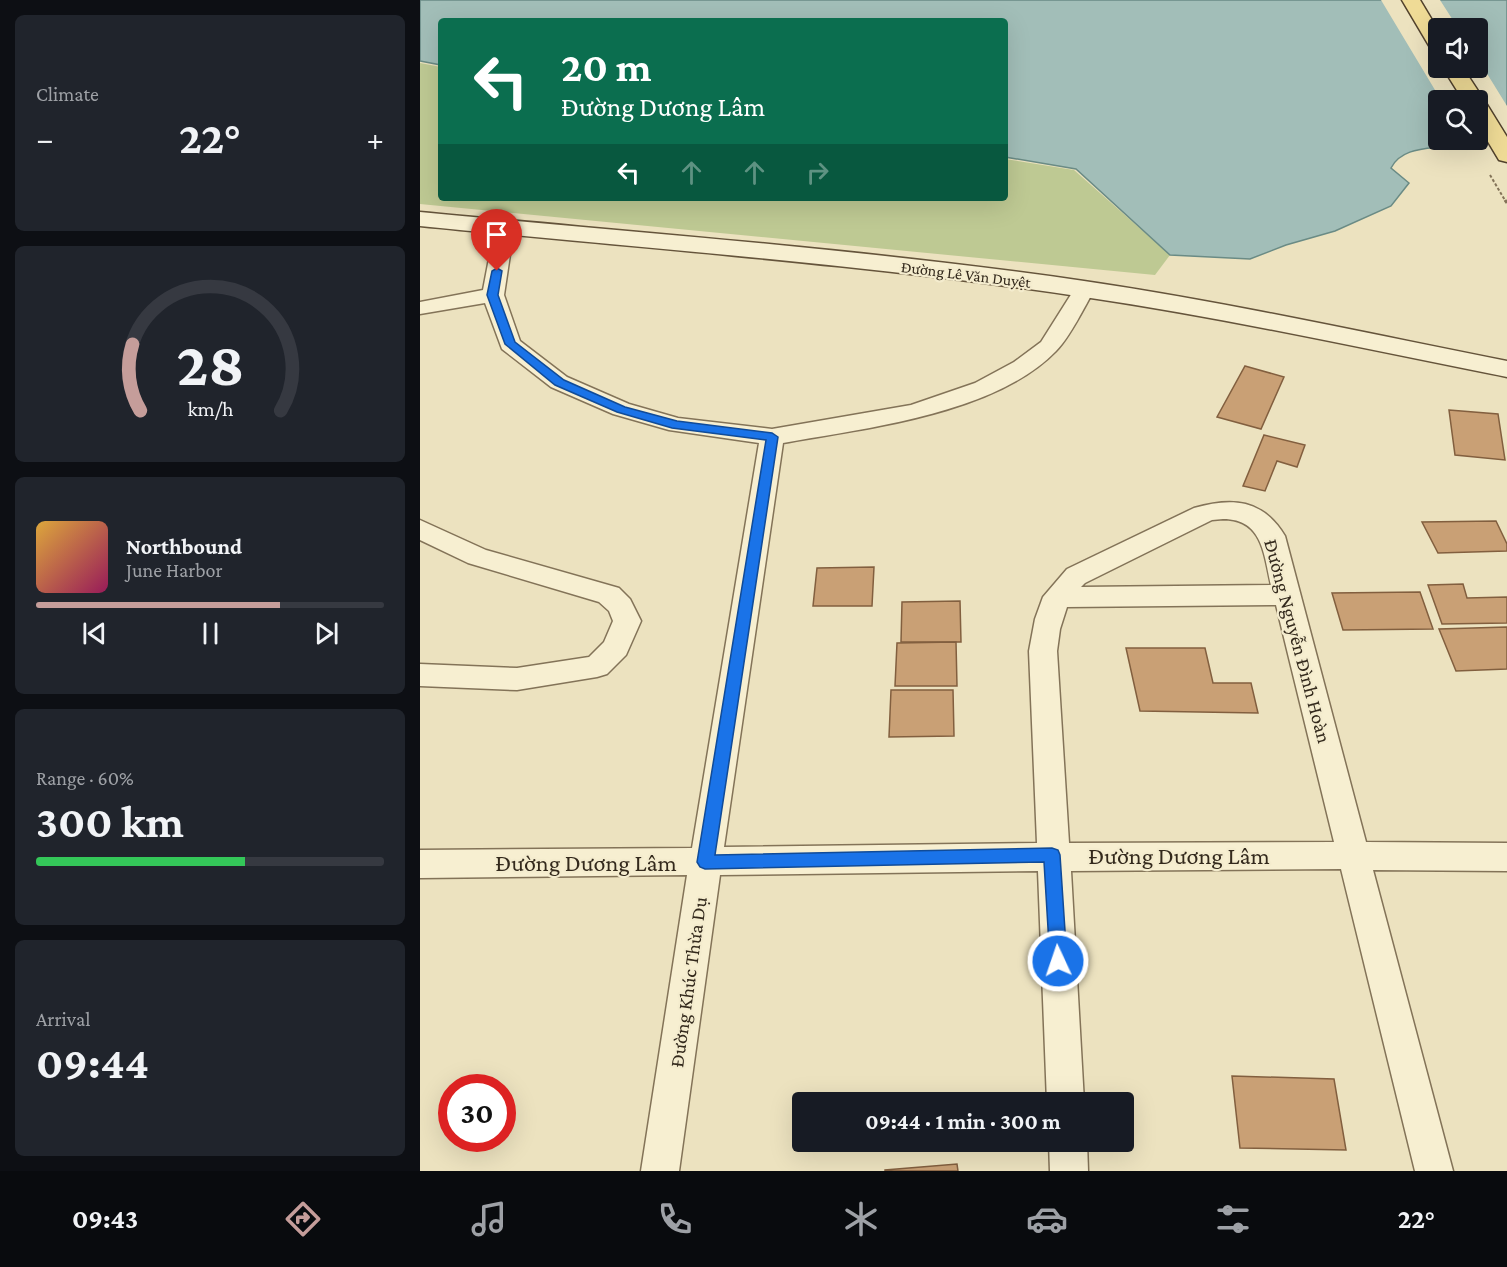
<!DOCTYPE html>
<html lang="en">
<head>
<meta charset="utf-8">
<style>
	:root { --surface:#171b24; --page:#20242c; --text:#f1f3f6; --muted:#9ea1a6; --line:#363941; --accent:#c59d9a }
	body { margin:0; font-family:"Crimson Pro",serif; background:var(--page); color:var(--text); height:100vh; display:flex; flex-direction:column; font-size:22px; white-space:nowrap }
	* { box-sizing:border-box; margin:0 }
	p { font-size:20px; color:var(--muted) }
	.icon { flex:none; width:33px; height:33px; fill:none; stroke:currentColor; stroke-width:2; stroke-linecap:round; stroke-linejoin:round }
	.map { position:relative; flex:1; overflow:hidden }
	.sheet { display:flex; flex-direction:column; gap:15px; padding:15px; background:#0d0f14; width:420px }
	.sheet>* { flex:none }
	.hud { position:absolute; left:18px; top:18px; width:570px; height:183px; border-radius:6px; box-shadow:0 6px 24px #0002; background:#0b6e4f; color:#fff; overflow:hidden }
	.buttons { position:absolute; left:1008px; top:18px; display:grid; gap:12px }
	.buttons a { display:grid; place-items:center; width:60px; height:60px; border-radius:6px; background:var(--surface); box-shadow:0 6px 24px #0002; font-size:30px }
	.speed { position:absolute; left:18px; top:1074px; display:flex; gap:12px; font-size:30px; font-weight:700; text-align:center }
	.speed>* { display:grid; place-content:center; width:78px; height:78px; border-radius:50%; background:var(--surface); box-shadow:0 6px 24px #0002; line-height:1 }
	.speed .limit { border:9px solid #d22; background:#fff; color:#111 }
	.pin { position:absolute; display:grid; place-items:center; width:51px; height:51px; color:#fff; margin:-62px -26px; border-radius:50% 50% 50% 0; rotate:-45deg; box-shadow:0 0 6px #0007 }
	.pin .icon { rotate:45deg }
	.me { position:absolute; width:66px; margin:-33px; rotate:357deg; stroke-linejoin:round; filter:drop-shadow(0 0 4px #0008) }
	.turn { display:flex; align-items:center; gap:21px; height:126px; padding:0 24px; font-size:27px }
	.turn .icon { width:78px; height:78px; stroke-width:2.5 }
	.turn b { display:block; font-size:42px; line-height:51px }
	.lanes { display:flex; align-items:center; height:57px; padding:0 24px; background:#0003; justify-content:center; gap:30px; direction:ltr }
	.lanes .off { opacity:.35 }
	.big { font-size:45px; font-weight:700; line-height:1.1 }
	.sheet .card { flex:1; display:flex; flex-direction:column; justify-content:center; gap:9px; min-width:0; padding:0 21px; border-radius:9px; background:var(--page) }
	.sheet .dial { align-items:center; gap:0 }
	.dial svg { height:156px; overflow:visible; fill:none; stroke:var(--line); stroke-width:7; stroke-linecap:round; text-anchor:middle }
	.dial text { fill:var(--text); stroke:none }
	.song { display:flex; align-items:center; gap:18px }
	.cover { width:72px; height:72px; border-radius:9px; background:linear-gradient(135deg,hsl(40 70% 55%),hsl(330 70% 35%)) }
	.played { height:6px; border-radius:3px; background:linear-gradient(90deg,var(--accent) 70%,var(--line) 70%) }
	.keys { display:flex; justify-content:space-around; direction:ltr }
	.heat { display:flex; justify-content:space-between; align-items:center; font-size:33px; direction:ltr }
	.charge { height:9px; border-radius:4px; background:linear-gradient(90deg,#34c759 60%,var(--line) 0) }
	.trip { position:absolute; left:372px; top:1092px; width:342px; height:60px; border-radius:6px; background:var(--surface); box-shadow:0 6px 24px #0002; font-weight:700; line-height:60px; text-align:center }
	.tab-bar { display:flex; height:96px; justify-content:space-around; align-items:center; background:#090b0e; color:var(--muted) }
	.tab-bar .icon { width:42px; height:42px }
	.tab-bar .active { color:var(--accent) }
	.tab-bar b { font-size:27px; color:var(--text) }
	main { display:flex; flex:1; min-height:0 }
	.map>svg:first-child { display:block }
</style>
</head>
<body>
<main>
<section class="sheet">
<div class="card"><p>Climate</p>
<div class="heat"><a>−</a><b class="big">22°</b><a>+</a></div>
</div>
<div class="card dial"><svg viewBox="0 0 100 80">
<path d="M14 69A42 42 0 1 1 86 69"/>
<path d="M14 69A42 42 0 0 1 10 35" stroke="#c59d9a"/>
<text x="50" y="56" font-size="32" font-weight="700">28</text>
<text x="50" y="72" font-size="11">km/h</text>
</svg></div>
<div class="card">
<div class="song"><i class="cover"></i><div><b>Northbound</b><p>June Harbor</p></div></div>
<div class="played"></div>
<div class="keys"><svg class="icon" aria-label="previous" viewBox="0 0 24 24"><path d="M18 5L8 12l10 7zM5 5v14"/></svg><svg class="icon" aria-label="pause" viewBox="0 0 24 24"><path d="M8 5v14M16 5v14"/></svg><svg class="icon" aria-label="next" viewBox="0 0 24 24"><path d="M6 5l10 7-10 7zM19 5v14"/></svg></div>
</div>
<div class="card"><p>Range · 60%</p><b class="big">300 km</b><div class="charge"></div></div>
<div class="card"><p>Arrival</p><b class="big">09:44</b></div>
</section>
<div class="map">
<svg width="1087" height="1171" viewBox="0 0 1087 1171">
	<rect width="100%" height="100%" fill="#ece2bf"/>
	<path fill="#bec993" d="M0,63L21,67V198H585V159L654,170L750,255L735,275L0,204Z"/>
	<path fill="#a2beb8" stroke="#6a8b85" stroke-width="1.5" fill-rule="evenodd" d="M0,0H1087V115L1058,100H1018V140H1023L1026,146C1006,149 981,148 971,168L989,183L971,206L915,231L866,245L830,259L750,255L656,169L585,157V21H21V65L0,61ZM1018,28H1058V68H1018Z"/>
	<path fill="#ece2bf" d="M961,0H1020L1038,28H1018V68H1058V59L1087,106V118H1058V100H1021Z"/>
	<g fill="#c9a075" stroke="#825f3f" stroke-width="1.5">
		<path d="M825,366L864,377L841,429L797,417Z"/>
		<path d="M1029,410L1078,414L1085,460L1035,455Z"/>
		<path d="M844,435L885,445L877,467L857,461L845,491L823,486Z"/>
		<path d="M1076,521L1087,544V551L1018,553L1002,522Z"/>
		<path d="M454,567L452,606H393L397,568Z"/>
		<path d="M1043,584L1047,598L1087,597V623L1022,624L1008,585Z"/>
		<path d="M1000,592L1013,629L923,630L912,593Z"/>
		<path d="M540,601L541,642H481L482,602Z"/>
		<path d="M1087,627V669L1036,671L1019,629Z"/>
		<path d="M536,642L537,686H475L477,643Z"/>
		<path d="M706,648H785L793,683H831L838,713L720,711Z"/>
		<path d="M471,690H533L534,736L469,737Z"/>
		<path d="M812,1076L914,1079L926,1150L820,1148Z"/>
		<path d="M537,1164L538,1171H465V1170Z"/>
	</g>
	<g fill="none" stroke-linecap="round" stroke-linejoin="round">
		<g stroke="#837358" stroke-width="3">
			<g id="street">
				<path d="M93,222L100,224L103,228L91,248L84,295L100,341L147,377L209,404L258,418L352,429L491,405L555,383L594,362L621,342L657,285L664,283L671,285L675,289C664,307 651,336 636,351C575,414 446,428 363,443L304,847L617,843L609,651L615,619L623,597L647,569L774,508C812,497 843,499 865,536L946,842L1087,843V871L953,870L1033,1171H995L921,869L651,871L664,1102H627L618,871L300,875L259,1171H221L267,875L0,878V850L272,848L339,443L249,430L193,414L131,387L82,349L65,303L0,314V302L63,290L71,248L86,224ZM803,519C843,519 844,555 851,585L661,587L665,583L792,520ZM856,605L914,842L649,843L637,651L640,629L647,607Z"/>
				<path d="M0,520L66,550L199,588L210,599L221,621L206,655L187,674L177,677L97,690L0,686V664L97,668L169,657L184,642L193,621L189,611L179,602L48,563L0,540Z"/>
				<path d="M629,1142H667L668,1171H630Z"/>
			</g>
		</g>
		<g stroke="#65543b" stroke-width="3">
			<path id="secondary" d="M0,212C221,233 444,249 664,281C806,302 946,333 1087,361V377C946,349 806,318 664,297C444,264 221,248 0,226Z"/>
		</g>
		<g stroke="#51412c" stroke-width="3">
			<g id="primary">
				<path d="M982,0H1000L1018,30V51L1011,49Z"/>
				<path d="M1023,68H1043L1064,100L1062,103H1066L1087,137V162L1079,160L1058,125V100H1043Z"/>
			</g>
		</g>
		<path stroke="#837358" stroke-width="2" stroke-dasharray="3 2" stroke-linecap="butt" d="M1070,175L1086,202"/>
		<path stroke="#837358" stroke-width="3" stroke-dasharray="4 2" stroke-linecap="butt" d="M1085,200L1087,203"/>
		<use href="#street" fill="#f7efd1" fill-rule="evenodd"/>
		<use href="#secondary" fill="#f7efd1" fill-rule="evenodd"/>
		<use href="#primary" fill="#efdb96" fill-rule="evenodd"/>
	</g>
	<path fill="#1a73e8" stroke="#114b97" stroke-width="1.5" d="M77,268L82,271L78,295L95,342L144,380L205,407L257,421L352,433L358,437L295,855L632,848L638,850L640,855L647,961L644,967L638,969L632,967L630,961L624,862L285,869L280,867L277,862L346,440L252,428L197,412L135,385L85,344L67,295L72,271Z"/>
	<g text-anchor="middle" stroke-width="4.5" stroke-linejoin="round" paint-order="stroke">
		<g font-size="16" fill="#33291c" stroke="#f4ecce">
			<text transform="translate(546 274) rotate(7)" y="6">Đường Lê Văn Duyệt</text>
		</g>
		<g font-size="20" fill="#33291c" stroke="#f4ecce">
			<text transform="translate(878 641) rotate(75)" y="7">Đường Nguyễn Đình Hoàn</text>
			<text transform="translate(268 982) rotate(-82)" y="7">Đường Khúc Thừa Dụ</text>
		</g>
		<g font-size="24" fill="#33291c" stroke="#f4ecce">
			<text x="759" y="864">Đường Dương Lâm</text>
			<text x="166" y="871">Đường Dương Lâm</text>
		</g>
	</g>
</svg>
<div class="buttons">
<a><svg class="icon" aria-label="sound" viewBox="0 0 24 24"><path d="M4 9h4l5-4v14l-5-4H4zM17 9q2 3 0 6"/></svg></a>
<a><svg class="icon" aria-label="search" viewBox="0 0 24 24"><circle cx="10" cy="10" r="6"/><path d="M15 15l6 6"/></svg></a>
</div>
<div class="speed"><div class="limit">30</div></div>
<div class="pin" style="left:77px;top:271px;background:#d93025"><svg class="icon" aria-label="arrive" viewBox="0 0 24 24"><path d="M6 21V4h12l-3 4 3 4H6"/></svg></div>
<svg class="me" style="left:638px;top:961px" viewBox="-20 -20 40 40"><circle r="17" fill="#1a73e8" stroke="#fff" stroke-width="3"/><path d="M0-11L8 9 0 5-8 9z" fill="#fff"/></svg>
<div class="trip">09:44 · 1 min · 300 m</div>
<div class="hud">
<div class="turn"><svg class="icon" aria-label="left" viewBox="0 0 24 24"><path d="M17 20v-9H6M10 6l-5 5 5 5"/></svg><div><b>20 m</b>Đường Dương Lâm</div></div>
<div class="lanes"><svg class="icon" aria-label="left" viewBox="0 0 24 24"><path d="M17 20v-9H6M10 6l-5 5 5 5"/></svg><svg class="icon off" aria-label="ahead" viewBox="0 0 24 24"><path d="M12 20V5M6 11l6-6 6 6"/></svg><svg class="icon off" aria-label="ahead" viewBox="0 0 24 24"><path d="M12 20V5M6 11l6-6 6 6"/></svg><svg class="icon off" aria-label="right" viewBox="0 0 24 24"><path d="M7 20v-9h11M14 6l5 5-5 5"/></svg></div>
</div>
</div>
</main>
<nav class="tab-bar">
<b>09:43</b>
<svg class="icon active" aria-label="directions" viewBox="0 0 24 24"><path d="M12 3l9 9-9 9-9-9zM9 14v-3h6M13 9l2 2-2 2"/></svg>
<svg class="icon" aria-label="music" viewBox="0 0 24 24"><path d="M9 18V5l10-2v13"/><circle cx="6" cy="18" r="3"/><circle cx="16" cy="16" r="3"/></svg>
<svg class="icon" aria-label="phone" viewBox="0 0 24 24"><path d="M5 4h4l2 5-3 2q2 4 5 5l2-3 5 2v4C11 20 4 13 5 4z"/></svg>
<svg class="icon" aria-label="climate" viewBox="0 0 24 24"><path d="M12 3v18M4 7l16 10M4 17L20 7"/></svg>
<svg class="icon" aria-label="car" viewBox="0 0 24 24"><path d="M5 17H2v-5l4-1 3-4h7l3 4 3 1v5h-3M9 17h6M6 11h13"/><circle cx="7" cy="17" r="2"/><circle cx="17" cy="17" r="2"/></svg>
<svg class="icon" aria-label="filters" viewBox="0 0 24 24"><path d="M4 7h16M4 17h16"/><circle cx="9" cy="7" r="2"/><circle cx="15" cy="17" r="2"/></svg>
<b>22°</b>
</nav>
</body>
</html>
